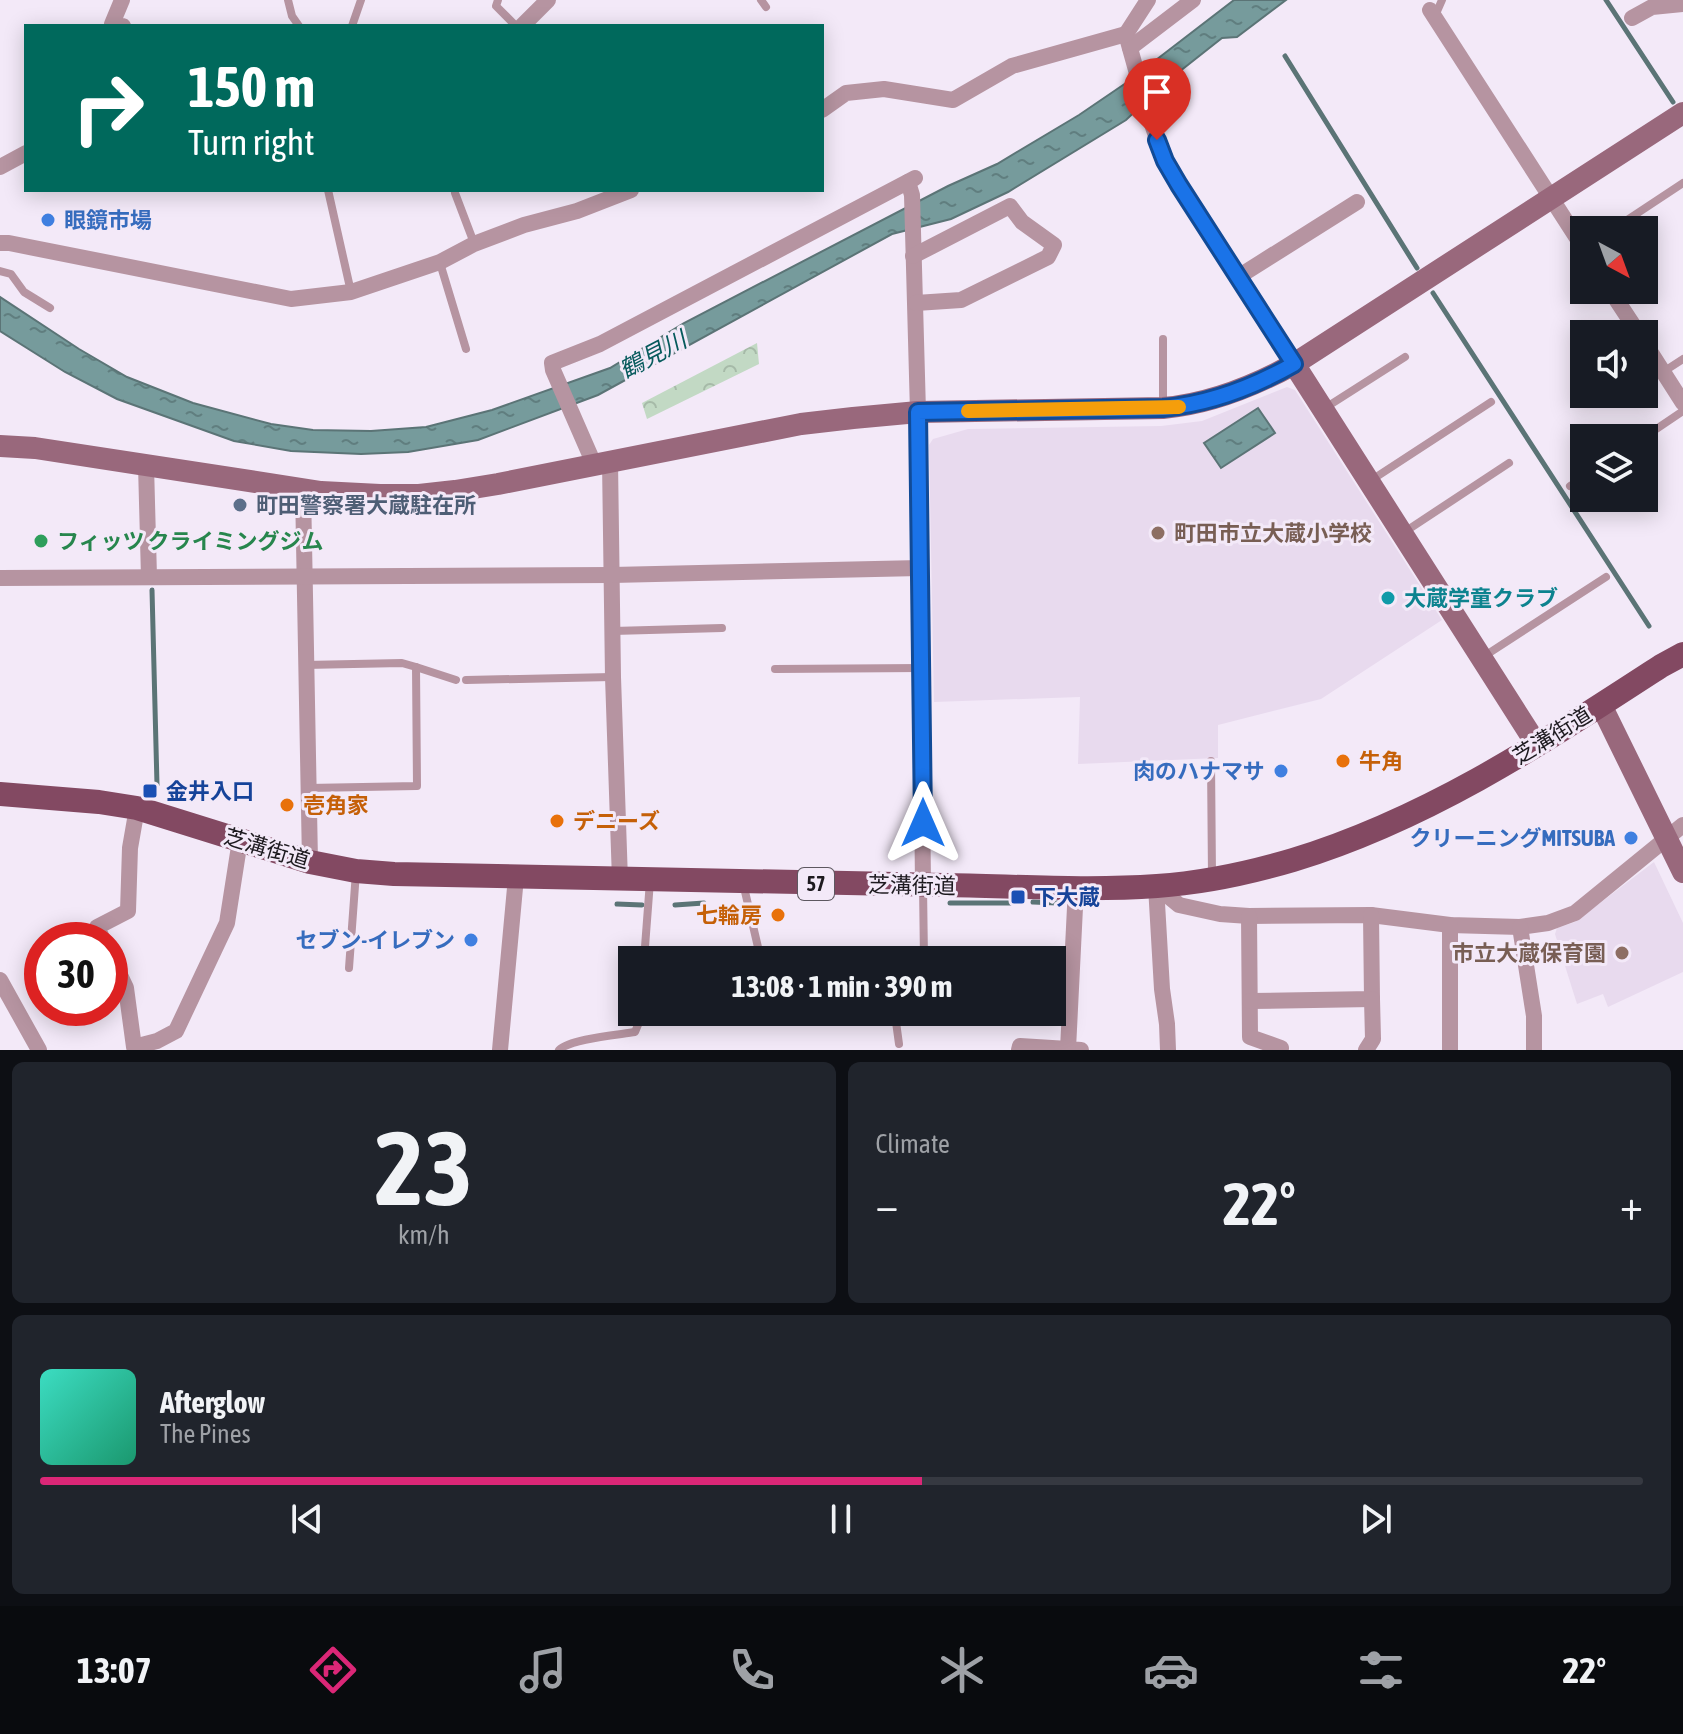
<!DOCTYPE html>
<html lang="en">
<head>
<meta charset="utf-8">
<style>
	:root { --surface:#171b24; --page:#20242c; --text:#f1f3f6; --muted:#9ea1a6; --line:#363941; --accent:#db2777 }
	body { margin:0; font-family:"Asap Condensed","Noto Sans JP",sans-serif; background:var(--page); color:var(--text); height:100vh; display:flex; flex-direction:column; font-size:30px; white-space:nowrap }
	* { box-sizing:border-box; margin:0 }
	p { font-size:26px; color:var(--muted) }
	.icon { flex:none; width:44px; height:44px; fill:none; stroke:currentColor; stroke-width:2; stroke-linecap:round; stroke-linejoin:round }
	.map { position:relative; height:1050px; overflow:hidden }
	.drawer { display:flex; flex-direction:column; gap:12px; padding:12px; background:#0d0f14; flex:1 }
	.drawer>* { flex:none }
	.top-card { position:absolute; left:24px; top:24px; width:800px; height:168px; border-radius:0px; box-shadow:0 4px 20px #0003; background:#00695c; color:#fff; overflow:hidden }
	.needle { width:52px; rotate:139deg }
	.buttons { position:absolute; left:1570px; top:216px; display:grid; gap:16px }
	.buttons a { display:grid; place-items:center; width:88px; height:88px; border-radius:0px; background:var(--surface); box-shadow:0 4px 20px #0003; font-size:40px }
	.speed { position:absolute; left:24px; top:922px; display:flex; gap:16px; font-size:40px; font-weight:700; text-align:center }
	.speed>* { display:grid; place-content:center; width:104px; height:104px; border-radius:50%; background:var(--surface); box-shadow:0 4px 20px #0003; line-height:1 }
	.speed .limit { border:12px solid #d22; background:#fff; color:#111 }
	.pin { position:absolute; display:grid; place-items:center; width:68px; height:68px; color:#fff; margin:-82px -34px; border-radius:50% 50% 50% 0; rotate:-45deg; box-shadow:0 0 8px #0007 }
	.pin .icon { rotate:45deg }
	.me { position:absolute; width:88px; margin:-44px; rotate:0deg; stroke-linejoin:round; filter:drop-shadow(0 0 6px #0008) }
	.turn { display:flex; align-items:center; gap:28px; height:168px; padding:0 32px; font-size:36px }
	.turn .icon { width:104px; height:104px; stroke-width:2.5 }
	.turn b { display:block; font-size:56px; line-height:68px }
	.big { font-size:60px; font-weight:700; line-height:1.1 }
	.drawer .tile { flex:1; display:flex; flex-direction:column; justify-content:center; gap:12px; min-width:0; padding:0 28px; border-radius:12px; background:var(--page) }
	.drawer .dial { align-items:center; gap:0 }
	.dial b { font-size:104px; line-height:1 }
	.song { display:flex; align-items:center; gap:24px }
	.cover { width:96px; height:96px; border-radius:12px; background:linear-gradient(135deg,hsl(170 70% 55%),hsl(160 70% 35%)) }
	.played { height:8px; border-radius:4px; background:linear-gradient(90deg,var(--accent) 55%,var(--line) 55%) }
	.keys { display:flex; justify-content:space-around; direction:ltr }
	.heat { display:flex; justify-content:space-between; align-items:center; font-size:44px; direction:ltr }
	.drawer .tiles { flex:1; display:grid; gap:12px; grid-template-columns:1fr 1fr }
	.tile:last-child { grid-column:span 2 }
	.trip { position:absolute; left:618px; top:946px; width:448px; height:80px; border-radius:0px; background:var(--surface); box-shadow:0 4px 20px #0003; font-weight:700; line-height:80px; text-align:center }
	.tabs { display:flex; height:128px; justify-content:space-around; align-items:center; background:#090b0e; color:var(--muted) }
	.tabs .icon { width:56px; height:56px }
	.tabs .on { color:var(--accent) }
	.tabs b { font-size:36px; color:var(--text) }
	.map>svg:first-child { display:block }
</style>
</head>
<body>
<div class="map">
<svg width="1683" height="1050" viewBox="0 0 1683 1050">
	<defs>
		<pattern id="park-crowns" width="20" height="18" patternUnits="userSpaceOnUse" patternTransform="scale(2)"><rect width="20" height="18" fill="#c2d9c4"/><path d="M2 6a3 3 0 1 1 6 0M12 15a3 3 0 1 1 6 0" fill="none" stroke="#a6baa8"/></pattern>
		<pattern id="water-ripples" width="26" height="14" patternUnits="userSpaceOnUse" patternTransform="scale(2)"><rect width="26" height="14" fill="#769b9c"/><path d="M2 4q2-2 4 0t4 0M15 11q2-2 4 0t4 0" fill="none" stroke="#607e7f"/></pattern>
	</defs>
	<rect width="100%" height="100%" fill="#f3e9f8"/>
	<g fill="#e8daee">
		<path d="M1287,387L1295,390L1442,620L1321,699L1218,725V758L1078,764L1080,697L934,702L929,445L933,439L968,429L1161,426L1202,421Z"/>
		<path d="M1654,862L1683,923V972L1608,1007L1603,994L1577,1004L1555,934L1557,928L1575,922Z"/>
	</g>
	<path fill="url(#park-crowns)" d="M757,343L759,364L647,419L642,403Z"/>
	<g fill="url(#water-ripples)" stroke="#5b7476" stroke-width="2">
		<path d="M1234,0H1286L1237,37L1222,38L1165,83L1126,120L1008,192L951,219L892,234L598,395L478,440L408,452L361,454L291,451L234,441L117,399L65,372L0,331V297L79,349L127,377L193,403L271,424L313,430L371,431L426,427L492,410L610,368L684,323L948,186L997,164L1079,115L1126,83Z"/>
		<path d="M1258,408L1275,433L1221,468L1204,443Z"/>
	</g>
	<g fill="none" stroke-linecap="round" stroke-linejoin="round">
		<g stroke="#5b7476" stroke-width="5">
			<path d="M1606,0L1673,102"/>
			<path d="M1285,56L1417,268"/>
			<path d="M1433,293L1649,626"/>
			<path d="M152,590L157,785"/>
			<path d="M1033,902L1057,903"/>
			<path d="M950,903H1015"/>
			<path d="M617,904L642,905"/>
			<path d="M675,905L704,903"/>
		</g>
		<g stroke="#b694a1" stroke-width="8">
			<path d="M288,0L292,16L299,26"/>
			<path d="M498,0L496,6L516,26"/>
			<path d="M761,0L766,7"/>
			<path d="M1435,16L1442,0"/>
			<path d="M352,26L361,0"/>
			<path d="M328,190L351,292"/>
			<path d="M455,193L474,243"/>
			<path d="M1612,230L1683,183"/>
			<path d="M440,263L466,349"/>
			<path d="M0,271L11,274L24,292L50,308"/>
			<path d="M1163,339V406"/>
			<path d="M1663,372L1683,359"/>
			<path d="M1325,408L1405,357"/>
			<path d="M1643,438L1683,411"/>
			<path d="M1370,481L1491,402"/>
			<path d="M1570,486L1584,477"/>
			<path d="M1403,533L1509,463"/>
			<path d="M613,631L722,628"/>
			<path d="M1483,657L1606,577"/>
			<path d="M305,665L402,663L416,667L417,786L308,788"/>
			<path d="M416,667L456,680"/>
			<path d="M775,669L921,668"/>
			<path d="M466,680L612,677"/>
			<path d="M1211,761L1212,876"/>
			<path d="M743,883L761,960"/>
			<path d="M923,886L924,960"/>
			<path d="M644,960L650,881"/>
			<path d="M349,968L356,872"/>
			<path d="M897,1012L896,1022L899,1044"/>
			<path d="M559,1050C570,1039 617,1035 635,1032L640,1020V1012"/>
		</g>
		<g stroke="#b694a1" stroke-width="16">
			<path d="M122,0L112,24L123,26"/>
			<path d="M1148,0L1126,34L1148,113L1165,161L1294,364"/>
			<path d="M1430,10L1584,249"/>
			<path d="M1632,18L1652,7L1683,4"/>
			<path d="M522,26L548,0"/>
			<path d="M1130,48L1193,0"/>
			<path d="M822,110L846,93L884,89L953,100L1012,66L1126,34"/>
			<path d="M0,167L26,153"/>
			<path d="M908,182L912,195L918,412L923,885"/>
			<path d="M0,243H9L291,299L351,292L440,262L474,244L524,225L577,211L631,190"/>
			<path d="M913,256L1010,206L1022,222L1054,245L1048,257L961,300L916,303"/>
			<path d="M1238,277L1357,202"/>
			<path d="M1610,290L1639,334"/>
			<path d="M1644,342L1683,403"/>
			<path d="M610,461L613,677L620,880"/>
			<path d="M594,464L553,370L552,363L600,344L915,178"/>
			<path d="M146,465L149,577"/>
			<path d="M303,489L310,862"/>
			<path d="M0,578L612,575L920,568"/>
			<path d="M1156,886L1179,905L1220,914L1249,916L1371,915L1450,925L1520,927L1548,923L1575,913L1683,825"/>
			<path d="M1156,886L1162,989L1167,1024L1168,1050"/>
			<path d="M1076,887L1068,1049L1081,1050"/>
			<path d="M1249,916L1250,1037L1281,1048"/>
			<path d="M1450,925V1050"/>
			<path d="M1520,927L1534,1016V1050"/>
			<path d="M103,940L97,927L128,911L130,848L137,808"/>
			<path d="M110,954L126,988L134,1047L157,1041L176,1031L227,923L240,840"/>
			<path d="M0,980L39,1050"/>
			<path d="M1250,1001L1372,999L1371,915"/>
			<path d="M500,1050L516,877"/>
			<path d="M1019,1050L1020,1046L1068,1049"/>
			<path d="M1366,1050L1373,1039L1372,999"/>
		</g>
		<g stroke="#99687c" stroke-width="22">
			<path d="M1294,364L1537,745"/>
			<path d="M0,446L35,448L321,492L380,495H419L455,491L498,484L801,424L853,418L918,412L1163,408C1209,404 1254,386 1294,364L1683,113"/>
			<path d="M1601,705L1683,872"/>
		</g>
		<path stroke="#834962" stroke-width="24" d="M0,794L99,802L137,808L310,862L356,871L394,874C578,879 761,883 944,885C1015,886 1086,891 1157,886C1202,883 1249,873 1293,860C1428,819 1544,742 1661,666L1683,654"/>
	</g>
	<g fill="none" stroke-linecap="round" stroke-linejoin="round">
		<g stroke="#114b97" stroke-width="20">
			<path id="route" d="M923,823L918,412L1163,408C1208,404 1255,386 1294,364L1179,185L1165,161L1157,140"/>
		</g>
		<use href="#route" stroke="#1a73e8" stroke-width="14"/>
		<path stroke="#f59e0b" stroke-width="14" d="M968,411L1179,407"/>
	</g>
	<g fill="#3f7fe0" stroke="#f3e9f8" stroke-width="3">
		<circle cx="48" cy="220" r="8"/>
		<circle cx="1281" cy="771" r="8"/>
		<circle cx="1631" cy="838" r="8"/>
		<circle cx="471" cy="940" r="8"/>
	</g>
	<circle fill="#5c6f8a" stroke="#f3e9f8" stroke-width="3" cx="240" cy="505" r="8"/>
	<g fill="#8d6e63" stroke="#f3e9f8" stroke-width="3">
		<circle cx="1158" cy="533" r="8"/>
		<circle cx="1622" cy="953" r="8"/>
	</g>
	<circle fill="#2e9e5b" stroke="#f3e9f8" stroke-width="3" cx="41" cy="541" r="8"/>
	<circle fill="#0f9aa8" stroke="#f3e9f8" stroke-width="3" cx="1388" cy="598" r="8"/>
	<g fill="#e8710a" stroke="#f3e9f8" stroke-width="3">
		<circle cx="1343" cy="761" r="8"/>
		<circle cx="287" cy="805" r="8"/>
		<circle cx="557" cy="821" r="8"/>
		<circle cx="778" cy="915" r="8"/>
	</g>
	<g fill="#1a4fb4" stroke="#f3e9f8" stroke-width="3">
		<rect x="142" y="783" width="16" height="16" rx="4"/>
		<rect x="1010" y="889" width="16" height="16" rx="4"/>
	</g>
	<g text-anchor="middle" stroke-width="6" stroke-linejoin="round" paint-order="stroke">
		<rect fill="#f3e9f8" stroke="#5d5860" stroke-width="2" x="798" y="868" width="36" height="32" rx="6"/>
		<g font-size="20" font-weight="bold" fill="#1d1a1f">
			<text x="816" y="891">57</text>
		</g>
		<g font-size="22" font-weight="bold" fill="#366cbe" stroke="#f3e9f8" text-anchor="end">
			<text x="64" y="228" text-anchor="start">眼鏡市場</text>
			<text x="1265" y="779">肉のハナマサ</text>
			<text x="1615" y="846">クリーニングMITSUBA</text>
			<text x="455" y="948">セブン-イレブン</text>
		</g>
		<g font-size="22" font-weight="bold" fill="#4e5e75" stroke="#f3e9f8" text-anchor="start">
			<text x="256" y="513">町田警察署大蔵駐在所</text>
		</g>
		<g font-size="22" font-weight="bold" fill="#785e54" stroke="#f3e9f8" text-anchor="start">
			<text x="1174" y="541">町田市立大蔵小学校</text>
			<text x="1606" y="961" text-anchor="end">市立大蔵保育園</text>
		</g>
		<g font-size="22" font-weight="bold" fill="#27864d" stroke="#f3e9f8" text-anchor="start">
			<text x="57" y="549">フィッツ クライミングジム</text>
		</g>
		<g font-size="22" font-weight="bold" fill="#0d838f" stroke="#f3e9f8" text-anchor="start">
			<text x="1404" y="606">大蔵学童クラブ</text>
		</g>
		<g font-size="22" fill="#1d1a1f" stroke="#f3e9f8">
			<text transform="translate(1552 735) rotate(-32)" y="8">芝溝街道</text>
			<text transform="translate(267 848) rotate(17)" y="8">芝溝街道</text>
			<text transform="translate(912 885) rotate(1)" y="8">芝溝街道</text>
		</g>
		<g font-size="22" font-weight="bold" fill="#c56008" stroke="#f3e9f8" text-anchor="start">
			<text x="1359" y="769">牛角</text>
			<text x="303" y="813">壱角家</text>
			<text x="573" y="829">デニーズ</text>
			<text x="762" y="923" text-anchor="end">七輪房</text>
		</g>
		<g font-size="22" font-weight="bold" fill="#164399" stroke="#f3e9f8" text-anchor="start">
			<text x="166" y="799">金井入口</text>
			<text x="1034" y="905">下大蔵</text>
		</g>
		<g font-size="24" font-style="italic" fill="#065a5c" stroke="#f3e9f8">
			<text transform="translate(653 355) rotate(-28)" y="8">鶴見川</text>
		</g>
	</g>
</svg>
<div class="buttons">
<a><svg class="needle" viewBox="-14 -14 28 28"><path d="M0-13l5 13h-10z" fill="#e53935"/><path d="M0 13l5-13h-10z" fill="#9ea1a6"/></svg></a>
<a><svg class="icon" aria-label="sound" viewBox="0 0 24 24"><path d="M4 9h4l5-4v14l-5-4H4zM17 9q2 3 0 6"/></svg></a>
<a><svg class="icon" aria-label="layers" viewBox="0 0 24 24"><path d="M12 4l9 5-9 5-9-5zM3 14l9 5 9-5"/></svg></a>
</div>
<div class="speed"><div class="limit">30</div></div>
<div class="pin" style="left:1157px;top:140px;background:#d93025"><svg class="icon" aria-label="arrive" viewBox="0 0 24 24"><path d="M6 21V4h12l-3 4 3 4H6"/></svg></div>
<svg class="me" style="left:923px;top:823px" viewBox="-20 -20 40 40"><path d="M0-17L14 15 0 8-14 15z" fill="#1a73e8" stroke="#fff" stroke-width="4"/></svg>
<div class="trip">13:08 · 1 min · 390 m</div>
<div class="top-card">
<div class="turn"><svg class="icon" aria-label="right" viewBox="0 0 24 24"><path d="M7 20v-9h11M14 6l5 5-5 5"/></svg><div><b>150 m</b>Turn right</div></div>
</div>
</div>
<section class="drawer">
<div class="tiles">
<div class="tile dial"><b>23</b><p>km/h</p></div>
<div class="tile"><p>Climate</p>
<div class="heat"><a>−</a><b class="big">22°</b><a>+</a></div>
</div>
<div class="tile">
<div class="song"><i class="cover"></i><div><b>Afterglow</b><p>The Pines</p></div></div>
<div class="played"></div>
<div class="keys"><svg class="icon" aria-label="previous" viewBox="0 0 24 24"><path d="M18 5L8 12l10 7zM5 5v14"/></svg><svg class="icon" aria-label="pause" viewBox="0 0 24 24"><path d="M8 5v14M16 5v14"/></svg><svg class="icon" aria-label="next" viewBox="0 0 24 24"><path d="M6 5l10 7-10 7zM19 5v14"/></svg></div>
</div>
</div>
</section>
<nav class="tabs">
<b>13:07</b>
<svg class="icon on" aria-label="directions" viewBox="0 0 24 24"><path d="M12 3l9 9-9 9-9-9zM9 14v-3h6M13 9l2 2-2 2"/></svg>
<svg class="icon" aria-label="music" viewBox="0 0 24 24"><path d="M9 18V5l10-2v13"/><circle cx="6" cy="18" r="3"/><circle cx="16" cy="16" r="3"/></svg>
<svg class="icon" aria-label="phone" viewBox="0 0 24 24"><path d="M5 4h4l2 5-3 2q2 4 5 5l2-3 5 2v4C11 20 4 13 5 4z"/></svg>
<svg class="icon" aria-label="climate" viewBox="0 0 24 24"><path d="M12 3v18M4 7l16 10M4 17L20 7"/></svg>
<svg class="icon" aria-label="car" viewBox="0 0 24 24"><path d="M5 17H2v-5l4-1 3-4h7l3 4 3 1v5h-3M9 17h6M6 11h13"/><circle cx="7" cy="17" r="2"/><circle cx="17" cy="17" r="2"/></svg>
<svg class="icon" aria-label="filters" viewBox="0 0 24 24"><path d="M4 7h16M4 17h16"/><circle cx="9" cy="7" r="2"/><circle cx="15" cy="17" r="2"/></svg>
<b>22°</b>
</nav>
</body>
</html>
